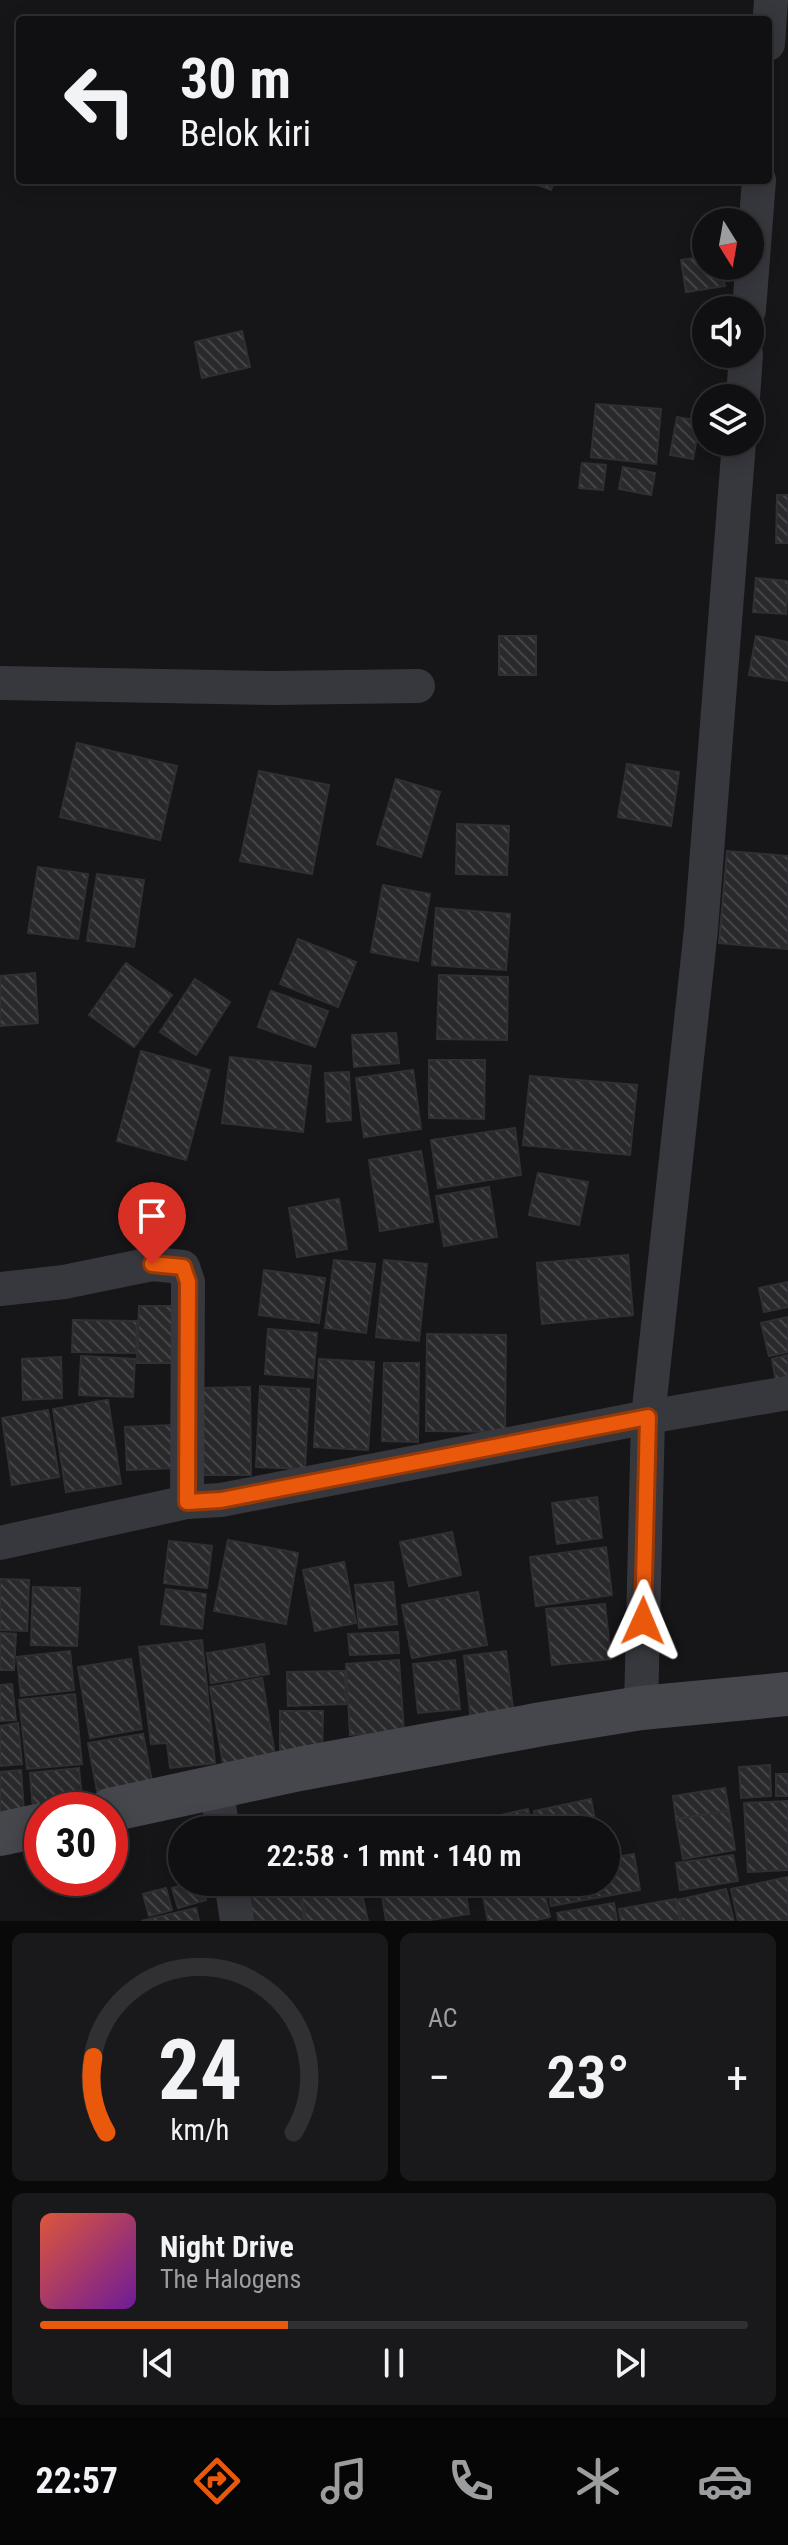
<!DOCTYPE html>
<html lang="id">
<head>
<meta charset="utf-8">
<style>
	:root { --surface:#101012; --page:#19191b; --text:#f1f3f6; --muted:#9c9d9f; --line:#303032; --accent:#ea580c }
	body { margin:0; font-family:"Roboto Condensed",sans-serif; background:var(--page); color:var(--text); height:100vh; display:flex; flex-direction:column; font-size:30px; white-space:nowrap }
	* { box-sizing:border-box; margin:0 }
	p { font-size:26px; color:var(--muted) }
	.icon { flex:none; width:44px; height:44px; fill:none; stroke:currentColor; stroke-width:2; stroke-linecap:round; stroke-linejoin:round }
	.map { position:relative; height:1921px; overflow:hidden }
	.side { display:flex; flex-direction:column; gap:12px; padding:12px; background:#09090a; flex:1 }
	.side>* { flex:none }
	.banner { position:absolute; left:16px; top:16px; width:756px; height:168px; border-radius:8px; box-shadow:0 4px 20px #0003,0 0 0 2px var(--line); background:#101012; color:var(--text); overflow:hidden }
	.needle { width:52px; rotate:169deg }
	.fabs { position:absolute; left:692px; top:208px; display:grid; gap:16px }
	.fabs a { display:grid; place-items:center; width:72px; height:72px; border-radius:50%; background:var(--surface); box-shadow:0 4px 20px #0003,0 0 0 2px var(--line); font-size:40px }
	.speed { position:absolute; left:24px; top:1792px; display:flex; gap:16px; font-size:40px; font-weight:700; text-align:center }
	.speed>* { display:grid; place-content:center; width:104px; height:104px; border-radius:50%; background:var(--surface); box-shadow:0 4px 20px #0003,0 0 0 2px var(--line); line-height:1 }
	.speed .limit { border:12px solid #d22; background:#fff; color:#111 }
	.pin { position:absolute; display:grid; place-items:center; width:68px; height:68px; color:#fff; margin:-82px -34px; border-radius:50% 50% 50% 0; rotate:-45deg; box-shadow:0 0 8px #0007 }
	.pin .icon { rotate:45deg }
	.me { position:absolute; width:88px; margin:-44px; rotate:1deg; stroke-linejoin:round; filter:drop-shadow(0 0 6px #0008) }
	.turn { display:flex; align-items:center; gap:28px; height:168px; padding:0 32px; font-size:36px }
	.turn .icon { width:104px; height:104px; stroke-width:2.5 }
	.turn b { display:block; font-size:56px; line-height:68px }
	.big { font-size:60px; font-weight:600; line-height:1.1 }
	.side .card { flex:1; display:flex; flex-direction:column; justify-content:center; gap:12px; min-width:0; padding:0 28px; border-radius:12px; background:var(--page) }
	.side .dial { align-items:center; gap:0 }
	.dial svg { height:208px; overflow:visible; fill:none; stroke:var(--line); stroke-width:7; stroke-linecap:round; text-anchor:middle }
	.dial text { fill:var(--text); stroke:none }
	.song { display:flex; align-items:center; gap:24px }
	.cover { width:96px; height:96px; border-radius:12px; background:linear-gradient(135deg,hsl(10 70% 55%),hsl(280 70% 35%)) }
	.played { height:8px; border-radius:4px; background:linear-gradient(90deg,var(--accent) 35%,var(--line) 35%) }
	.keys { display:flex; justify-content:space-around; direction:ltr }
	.heat { display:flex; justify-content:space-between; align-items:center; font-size:44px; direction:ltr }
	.side .tiles { flex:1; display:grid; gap:12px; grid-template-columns:1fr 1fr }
	.card:last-child { grid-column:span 2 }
	.trip { position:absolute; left:168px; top:1816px; width:452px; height:80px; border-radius:40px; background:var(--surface); box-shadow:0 4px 20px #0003,0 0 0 2px var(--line); font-weight:600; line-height:80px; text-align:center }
	.dock { display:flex; height:128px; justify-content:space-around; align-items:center; background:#060607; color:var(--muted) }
	.dock .icon { width:56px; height:56px }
	.dock .active { color:var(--accent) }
	.dock b { font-size:36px; color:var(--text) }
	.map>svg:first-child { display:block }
</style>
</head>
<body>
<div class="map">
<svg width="788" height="1921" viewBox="0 0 788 1921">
	<defs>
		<pattern id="building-back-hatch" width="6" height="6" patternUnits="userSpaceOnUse" patternTransform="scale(2)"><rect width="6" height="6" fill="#29292c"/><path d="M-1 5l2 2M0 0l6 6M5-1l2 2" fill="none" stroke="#454548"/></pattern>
	</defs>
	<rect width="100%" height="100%" fill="#161618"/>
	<g fill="url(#building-back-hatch)" stroke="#303034" stroke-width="2">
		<path d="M524,180H555L551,190Z"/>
		<path d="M706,256V266H721L725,286L686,292L681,260Z"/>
		<path d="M242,331L250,367L202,378L195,342Z"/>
		<path d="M596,404L661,409L656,464L591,457Z"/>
		<path d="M677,417L700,421L693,459L670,455Z"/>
		<path d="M582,463L606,465L603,490L579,488Z"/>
		<path d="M623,467L655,473L651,495L619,489Z"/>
		<path d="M777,495H788V543H776Z"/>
		<path d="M756,578L788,581L786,614L753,612Z"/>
		<rect x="499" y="636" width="37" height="39"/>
		<path d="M756,636L788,642V681L749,675Z"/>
		<path d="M77,743L177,766L160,840L60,817Z"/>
		<path d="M627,764L679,772L671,826L618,817Z"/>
		<path d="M259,771L329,785L312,874L240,861Z"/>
		<path d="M396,779L440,792L421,857L377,844Z"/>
		<path d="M457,824L509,826L507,875L456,874Z"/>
		<path d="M727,851L788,856V949L719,943Z"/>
		<path d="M38,867L88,874L78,939L28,933Z"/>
		<path d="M97,874L144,880L134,947L87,941Z"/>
		<path d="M383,885L430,894L418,961L371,952Z"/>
		<path d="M436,908L510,914L506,970L432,965Z"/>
		<path d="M298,939L356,962L338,1007L280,984Z"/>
		<path d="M126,963L172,995L134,1047L89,1015Z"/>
		<path d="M35,973L38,1023L0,1026V976Z"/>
		<path d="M439,975L508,977L507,1040L437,1039Z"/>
		<path d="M195,979L230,1002L196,1055L160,1032Z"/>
		<path d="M271,991L328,1011L315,1047L258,1027Z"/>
		<path d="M396,1033L399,1063L354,1067L352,1035Z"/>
		<path d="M141,1051L210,1070L186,1160L117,1141Z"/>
		<path d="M230,1057L311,1066L303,1132L222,1123Z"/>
		<path d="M429,1060H485L484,1119L429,1118Z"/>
		<path d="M413,1070L421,1129L364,1137L356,1078Z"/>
		<path d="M349,1072L351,1120L327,1122L325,1073Z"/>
		<path d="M530,1076L637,1085L630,1155L523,1145Z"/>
		<path d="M515,1128L521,1175L438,1188L431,1140Z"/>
		<path d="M421,1151L433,1222L380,1231L369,1160Z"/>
		<path d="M538,1173L588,1182L579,1225L529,1215Z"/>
		<path d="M489,1187L497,1237L444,1246L436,1196Z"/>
		<path d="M339,1199L347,1249L297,1257L289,1208Z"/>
		<path d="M628,1255L633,1315L542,1324L537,1263Z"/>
		<path d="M334,1260L375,1264L366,1333L325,1328Z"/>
		<path d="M384,1260L427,1264L419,1341L376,1337Z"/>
		<path d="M264,1270L325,1278L319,1323L259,1315Z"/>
		<path d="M788,1282V1307L764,1312L759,1288Z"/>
		<path d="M139,1306H177L176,1363H137Z"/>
		<path d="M788,1317V1352L769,1356L761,1323Z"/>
		<path d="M73,1320L137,1321L136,1353L72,1352Z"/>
		<path d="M268,1329L317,1333L313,1378L265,1374Z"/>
		<path d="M427,1334L506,1335L505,1432L426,1431Z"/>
		<path d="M788,1355V1386L777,1388L772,1359Z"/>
		<path d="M81,1356L135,1359L133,1397L79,1395Z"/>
		<path d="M61,1357L62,1398L23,1400L22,1359Z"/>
		<path d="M319,1359L374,1362L368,1450L314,1447Z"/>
		<path d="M384,1363H419L418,1442L382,1441Z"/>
		<path d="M260,1386L309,1389L305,1469L256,1467Z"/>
		<path d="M250,1387L251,1475H199L198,1388Z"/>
		<path d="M108,1400L121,1484L66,1492L53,1409Z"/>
		<path d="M48,1410L59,1477L12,1485L2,1418Z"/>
		<path d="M172,1425L175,1468L127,1470L125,1427Z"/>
		<path d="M597,1497L602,1538L557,1544L552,1503Z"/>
		<path d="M452,1532L461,1575L409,1586L400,1542Z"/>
		<path d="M228,1540L298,1553L286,1624L214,1611Z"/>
		<path d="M169,1541L212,1546L207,1588L164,1583Z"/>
		<path d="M606,1547L612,1595L536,1606L530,1557Z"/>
		<path d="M344,1562L356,1623L315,1631L303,1570Z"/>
		<path d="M0,1579L29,1580L27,1631L0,1630Z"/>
		<path d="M393,1582L397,1624L359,1628L355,1585Z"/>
		<path d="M33,1587L80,1588L77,1646L31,1645Z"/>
		<path d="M166,1589L206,1594L202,1629L161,1624Z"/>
		<path d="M478,1592L487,1645L412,1658L402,1605Z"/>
		<path d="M605,1604L611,1659L552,1665L546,1609Z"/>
		<path d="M398,1632L399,1653L350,1655L348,1634Z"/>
		<path d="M0,1633L16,1634L14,1670H0Z"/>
		<path d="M202,1640L215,1763L170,1768L167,1743L151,1744L139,1647Z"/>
		<path d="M264,1644L269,1674L211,1683L207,1653Z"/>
		<path d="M70,1651L74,1690L21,1696L17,1657Z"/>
		<path d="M506,1651L514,1717L471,1722L464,1656Z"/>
		<path d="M131,1659L142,1729L90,1738L78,1667Z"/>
		<path d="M399,1660L404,1732L350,1735L346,1664Z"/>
		<path d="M455,1660L460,1709L418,1713L413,1664Z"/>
		<path d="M345,1671L346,1704L288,1706L287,1672Z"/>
		<path d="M262,1678L275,1755L223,1764L210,1687Z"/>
		<path d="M12,1684L16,1720L0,1721V1685Z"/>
		<path d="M75,1694L82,1764L27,1769L19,1700Z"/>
		<path d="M280,1711H323L322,1759H280Z"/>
		<path d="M18,1723L22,1764L0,1766V1726Z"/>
		<path d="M143,1734L152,1781L97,1791L88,1743Z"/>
		<path d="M770,1765L771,1796L741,1798L739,1767Z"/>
		<path d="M79,1768L83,1806L33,1810L30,1773Z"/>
		<path d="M21,1770L24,1811L0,1813V1772Z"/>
		<rect x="776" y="1774" width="12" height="22"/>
		<path d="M725,1788L729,1811L676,1819L673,1796Z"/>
		<path d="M591,1799L597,1830H538L534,1811Z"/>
		<path d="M788,1801V1870L748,1872L744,1803Z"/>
		<path d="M528,1809L532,1830H470L468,1822Z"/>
		<path d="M729,1811L735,1850L683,1859L676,1819Z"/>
		<path d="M453,1815L455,1830H371V1828Z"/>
		<path d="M634,1854L640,1890L551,1906L547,1882H606V1859Z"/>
		<path d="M733,1855L738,1881L680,1890L676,1863Z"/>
		<path d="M788,1877V1921H738L731,1889Z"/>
		<path d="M195,1882H201L206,1900L178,1908L172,1888Z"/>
		<path d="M298,1882H359L368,1921H307Z"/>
		<path d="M380,1882H464L469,1914L424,1921H386Z"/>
		<path d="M480,1882H542L550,1917L531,1921H488Z"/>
		<path d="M298,1884L305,1921H248L243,1894Z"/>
		<path d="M166,1888L172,1910L149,1916L143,1894Z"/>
		<path d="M726,1889L734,1921H682L677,1900Z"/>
		<path d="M676,1899L680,1921H621L619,1909Z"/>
		<path d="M614,1903L617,1921H559L557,1913Z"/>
		<path d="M196,1908L199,1921H141Z"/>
	</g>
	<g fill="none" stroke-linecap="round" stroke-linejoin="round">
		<g stroke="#37383d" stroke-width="34">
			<path d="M768,44L771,0"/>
			<path d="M749,310L759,180"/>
			<path d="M743,398L746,354"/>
			<path d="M0,683L274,688L418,686"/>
			<path d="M0,1289L64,1282L152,1264L183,1267L188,1282L187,1502"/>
			<path d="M0,1543L187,1502L221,1500L648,1417L788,1393"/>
			<path d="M641,1708L648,1417L701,929L739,442"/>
			<path d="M216,1787L223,1830"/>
			<path d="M231,1882L237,1921"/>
		</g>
		<g stroke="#45474d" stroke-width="44">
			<path d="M110,1810L299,1769L542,1724L641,1708L788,1694"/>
			<path d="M0,1834L42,1825"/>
		</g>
	</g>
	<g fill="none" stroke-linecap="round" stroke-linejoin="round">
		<g stroke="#983908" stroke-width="20">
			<path id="route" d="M152,1264L183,1267L188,1282L187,1502L221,1500L648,1417L643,1621"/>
		</g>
		<use href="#route" stroke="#ea580c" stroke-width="14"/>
	</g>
</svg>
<div class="fabs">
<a><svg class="needle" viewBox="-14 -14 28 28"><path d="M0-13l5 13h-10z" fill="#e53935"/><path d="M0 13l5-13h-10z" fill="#9c9d9f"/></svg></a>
<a><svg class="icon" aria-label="sound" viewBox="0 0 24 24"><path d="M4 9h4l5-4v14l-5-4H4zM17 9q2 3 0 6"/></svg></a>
<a><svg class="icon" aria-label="layers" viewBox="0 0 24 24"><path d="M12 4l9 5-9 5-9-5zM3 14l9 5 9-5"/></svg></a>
</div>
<div class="speed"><div class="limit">30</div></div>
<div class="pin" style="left:152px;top:1264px;background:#d93025"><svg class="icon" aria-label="arrive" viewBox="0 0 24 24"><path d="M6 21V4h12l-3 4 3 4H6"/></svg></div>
<svg class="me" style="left:643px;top:1621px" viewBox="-20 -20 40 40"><path d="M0-17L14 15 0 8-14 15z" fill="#ea580c" stroke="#fff" stroke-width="4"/></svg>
<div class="trip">22:58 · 1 mnt · 140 m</div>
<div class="banner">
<div class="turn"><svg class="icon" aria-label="left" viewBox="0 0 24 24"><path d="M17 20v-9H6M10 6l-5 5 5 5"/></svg><div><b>30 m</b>Belok kiri</div></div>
</div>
</div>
<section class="side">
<div class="tiles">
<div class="card dial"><svg viewBox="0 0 100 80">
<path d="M14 69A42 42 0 1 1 86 69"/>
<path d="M14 69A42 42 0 0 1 9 40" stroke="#ea580c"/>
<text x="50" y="56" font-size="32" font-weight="700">24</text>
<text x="50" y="72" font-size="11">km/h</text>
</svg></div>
<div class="card"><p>AC</p>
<div class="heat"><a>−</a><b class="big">23°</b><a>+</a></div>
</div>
<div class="card">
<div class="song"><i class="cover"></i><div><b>Night Drive</b><p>The Halogens</p></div></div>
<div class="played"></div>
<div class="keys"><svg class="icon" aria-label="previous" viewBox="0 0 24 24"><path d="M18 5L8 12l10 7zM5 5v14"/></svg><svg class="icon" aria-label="pause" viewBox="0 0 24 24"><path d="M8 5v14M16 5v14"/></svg><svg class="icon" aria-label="next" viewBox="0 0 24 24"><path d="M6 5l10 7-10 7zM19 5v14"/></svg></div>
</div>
</div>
</section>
<nav class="dock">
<b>22:57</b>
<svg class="icon active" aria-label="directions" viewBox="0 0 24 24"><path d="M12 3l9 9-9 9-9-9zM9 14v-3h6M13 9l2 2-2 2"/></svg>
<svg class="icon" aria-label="music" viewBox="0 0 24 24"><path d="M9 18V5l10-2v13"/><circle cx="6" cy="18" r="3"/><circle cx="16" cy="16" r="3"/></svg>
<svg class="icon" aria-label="phone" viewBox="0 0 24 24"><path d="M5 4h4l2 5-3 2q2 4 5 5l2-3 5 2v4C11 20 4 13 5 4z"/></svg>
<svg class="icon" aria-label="climate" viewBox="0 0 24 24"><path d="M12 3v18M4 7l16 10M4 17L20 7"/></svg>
<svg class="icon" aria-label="car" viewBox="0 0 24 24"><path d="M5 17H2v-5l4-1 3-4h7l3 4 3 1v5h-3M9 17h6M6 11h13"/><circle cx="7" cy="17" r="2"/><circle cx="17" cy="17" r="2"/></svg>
</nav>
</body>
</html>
